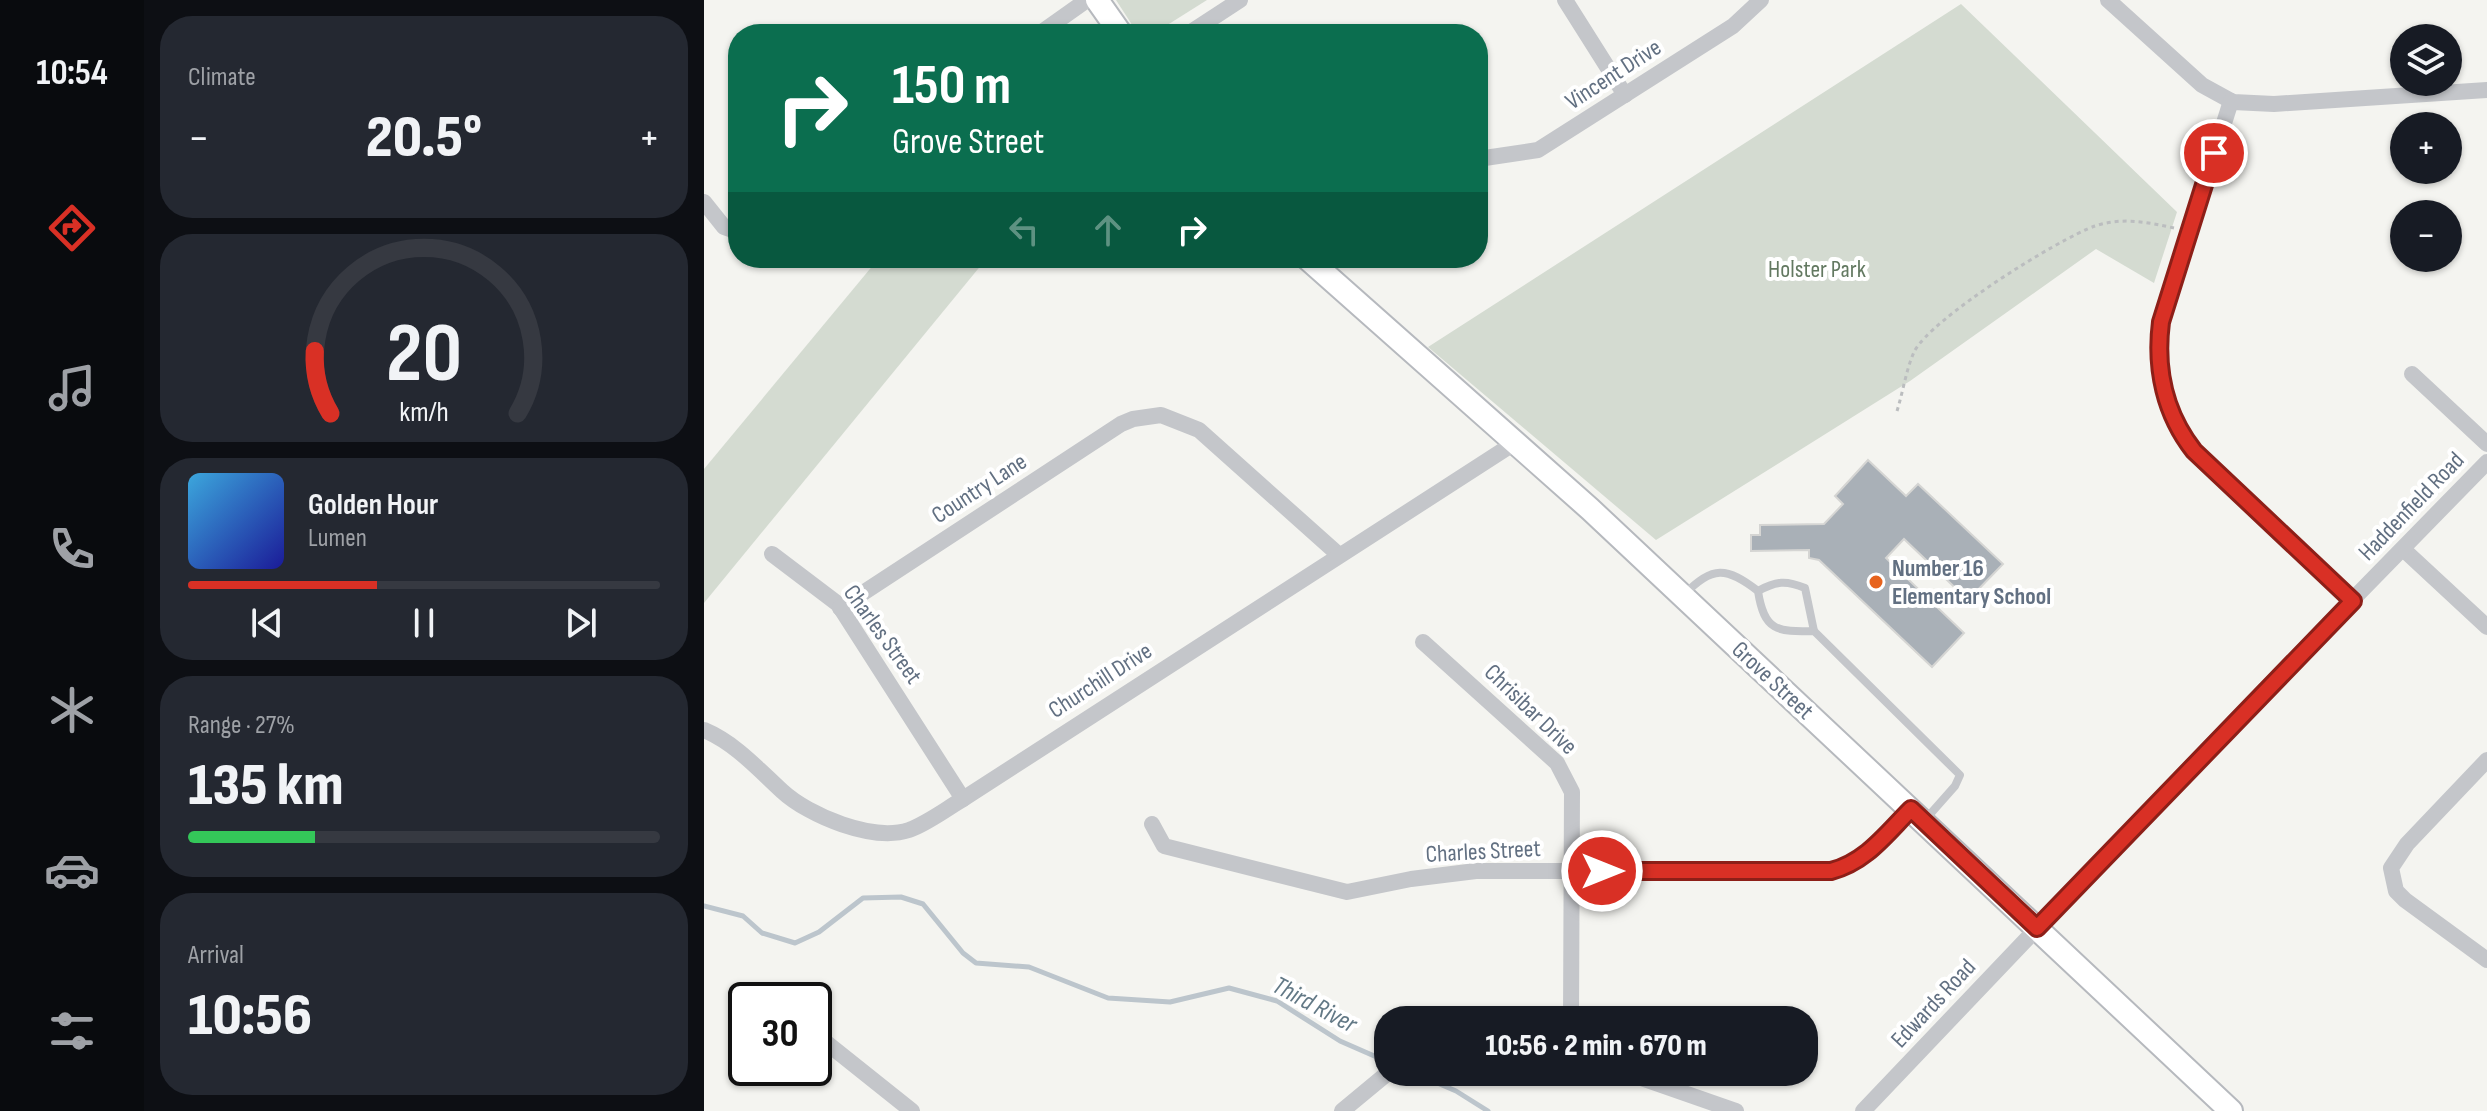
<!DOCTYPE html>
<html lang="en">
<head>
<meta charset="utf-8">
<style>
	:root { --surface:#171b24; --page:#242831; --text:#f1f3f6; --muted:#9ea1a6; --line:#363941; --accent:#d93025 }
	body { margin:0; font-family:"Sofia Sans Condensed",sans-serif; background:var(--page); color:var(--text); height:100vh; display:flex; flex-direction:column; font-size:30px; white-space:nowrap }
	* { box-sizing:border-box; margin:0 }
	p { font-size:26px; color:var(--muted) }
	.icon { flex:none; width:44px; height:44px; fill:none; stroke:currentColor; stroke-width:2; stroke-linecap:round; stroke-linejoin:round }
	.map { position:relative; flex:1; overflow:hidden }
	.panel { display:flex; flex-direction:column; gap:16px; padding:16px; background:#0d0f14; width:560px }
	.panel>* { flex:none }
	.guide { position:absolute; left:24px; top:24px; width:760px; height:244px; border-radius:32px; box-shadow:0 2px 6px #0004; background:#0b6e4f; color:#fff; overflow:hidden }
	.controls { position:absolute; left:1686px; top:24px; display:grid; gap:16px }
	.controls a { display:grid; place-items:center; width:72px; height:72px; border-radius:50%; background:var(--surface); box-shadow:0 2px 6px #0004; font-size:40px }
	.speed { position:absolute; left:24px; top:982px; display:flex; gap:16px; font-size:40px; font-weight:700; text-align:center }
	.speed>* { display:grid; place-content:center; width:104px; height:104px; border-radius:50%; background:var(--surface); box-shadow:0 2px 6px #0004; line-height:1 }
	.speed .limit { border:4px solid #111; border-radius:12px; background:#fff; color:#111 }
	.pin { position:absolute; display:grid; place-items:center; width:68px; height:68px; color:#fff; margin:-34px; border:4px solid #fff; border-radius:50%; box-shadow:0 2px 8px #0007 }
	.me { position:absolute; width:88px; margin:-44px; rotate:90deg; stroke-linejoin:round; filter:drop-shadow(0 0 6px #0008) }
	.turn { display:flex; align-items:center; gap:28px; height:168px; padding:0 32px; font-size:36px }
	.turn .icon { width:104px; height:104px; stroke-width:2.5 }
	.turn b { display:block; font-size:56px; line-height:68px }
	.lanes { display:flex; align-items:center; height:76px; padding:0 32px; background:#0003; justify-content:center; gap:40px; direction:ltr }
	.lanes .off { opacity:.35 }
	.big { font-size:60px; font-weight:800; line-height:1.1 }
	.panel .tile { flex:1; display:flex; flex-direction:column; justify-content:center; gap:12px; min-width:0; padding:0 28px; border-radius:32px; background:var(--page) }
	.panel .dial { align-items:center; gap:0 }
	.dial svg { height:208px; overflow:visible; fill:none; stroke:var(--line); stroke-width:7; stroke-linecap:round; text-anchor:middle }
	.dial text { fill:var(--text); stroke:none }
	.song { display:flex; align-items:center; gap:24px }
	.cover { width:96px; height:96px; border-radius:12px; background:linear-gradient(135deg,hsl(200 70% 55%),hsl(240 70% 35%)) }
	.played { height:8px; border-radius:4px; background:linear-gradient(90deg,var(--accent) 40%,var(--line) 40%) }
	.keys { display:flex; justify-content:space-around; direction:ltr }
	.heat { display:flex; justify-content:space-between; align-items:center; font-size:44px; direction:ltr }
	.charge { height:12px; border-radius:6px; background:linear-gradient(90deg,#34c759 27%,var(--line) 0) }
	.trip { position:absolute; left:670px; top:1006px; width:444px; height:80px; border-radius:32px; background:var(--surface); box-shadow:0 2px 6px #0004; font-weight:800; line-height:80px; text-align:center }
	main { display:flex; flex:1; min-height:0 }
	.tab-bar { display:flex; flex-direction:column; width:144px; justify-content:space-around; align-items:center; background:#090b0e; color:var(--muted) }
	.tab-bar .icon { width:56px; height:56px }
	.tab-bar .active { color:var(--accent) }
	.tab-bar b { font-size:36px; color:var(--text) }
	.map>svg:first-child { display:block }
</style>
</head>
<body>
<main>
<nav class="tab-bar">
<b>10:54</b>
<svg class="icon active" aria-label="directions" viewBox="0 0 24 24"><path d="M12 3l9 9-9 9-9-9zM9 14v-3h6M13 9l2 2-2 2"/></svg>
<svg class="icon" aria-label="music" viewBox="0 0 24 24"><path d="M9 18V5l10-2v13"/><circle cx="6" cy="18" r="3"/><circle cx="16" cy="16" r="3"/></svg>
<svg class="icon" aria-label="phone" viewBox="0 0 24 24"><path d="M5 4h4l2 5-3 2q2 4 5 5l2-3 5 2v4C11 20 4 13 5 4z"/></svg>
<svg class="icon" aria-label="climate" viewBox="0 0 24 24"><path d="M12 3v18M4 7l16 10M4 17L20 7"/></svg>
<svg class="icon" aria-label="car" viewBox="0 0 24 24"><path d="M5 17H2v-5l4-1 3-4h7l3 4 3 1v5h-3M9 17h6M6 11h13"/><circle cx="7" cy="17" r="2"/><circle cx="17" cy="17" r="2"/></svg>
<svg class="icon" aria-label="filters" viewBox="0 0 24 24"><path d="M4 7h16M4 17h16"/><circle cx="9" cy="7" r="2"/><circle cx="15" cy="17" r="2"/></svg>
</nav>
<section class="panel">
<div class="tile"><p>Climate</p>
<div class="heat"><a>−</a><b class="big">20.5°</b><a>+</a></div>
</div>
<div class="tile dial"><svg viewBox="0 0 100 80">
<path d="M14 69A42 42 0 1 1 86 69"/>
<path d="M14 69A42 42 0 0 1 8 45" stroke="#d93025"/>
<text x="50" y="56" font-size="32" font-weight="700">20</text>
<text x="50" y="72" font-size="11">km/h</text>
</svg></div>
<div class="tile">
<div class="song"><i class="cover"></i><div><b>Golden Hour</b><p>Lumen</p></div></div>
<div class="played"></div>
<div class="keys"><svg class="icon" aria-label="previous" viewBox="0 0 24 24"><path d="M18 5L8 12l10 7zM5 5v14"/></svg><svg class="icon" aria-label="pause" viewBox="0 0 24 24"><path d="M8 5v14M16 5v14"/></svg><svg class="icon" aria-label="next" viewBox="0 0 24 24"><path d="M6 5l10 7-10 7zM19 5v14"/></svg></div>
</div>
<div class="tile"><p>Range · 27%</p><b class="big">135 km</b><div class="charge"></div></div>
<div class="tile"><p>Arrival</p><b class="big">10:56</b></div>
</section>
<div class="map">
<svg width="1783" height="1111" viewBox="0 0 1783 1111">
	<rect width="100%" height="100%" fill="#f4f4f0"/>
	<g fill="#d4dbd1">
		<path d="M412,0H503L449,34H434Z"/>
		<path d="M1257,4L1473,212L1450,283L1392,249L1206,381L952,540L724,347Z"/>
		<path d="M175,258H283L0,603V469Z"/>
	</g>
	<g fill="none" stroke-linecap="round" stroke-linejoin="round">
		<g stroke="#bcc5cc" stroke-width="5">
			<path d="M0,906L39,916L58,933L91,943L115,932L159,898L197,897L219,904L259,953L272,963L325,967L404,998L466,1002L525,988L573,1001L636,1041L684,1062"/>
			<path d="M708,1072L752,1091L784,1111"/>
		</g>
	</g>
	<path fill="#a9b0b7" stroke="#d5d5d3" stroke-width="2" d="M1164,460L1202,496L1214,484L1299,564L1264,600L1200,539L1182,558L1260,633L1228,667L1115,560L1105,558V550L1047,551V535H1056V525L1120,524L1139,504L1131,496Z"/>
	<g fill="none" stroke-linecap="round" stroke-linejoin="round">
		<g stroke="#b6b9be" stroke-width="26">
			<g id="secondary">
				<path d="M393,0L417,34"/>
				<path d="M603,258L886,509L1527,1111"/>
			</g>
		</g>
		<path stroke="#bbbdbf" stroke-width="3" stroke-dasharray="4 4" stroke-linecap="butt" d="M1193,411C1199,392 1202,370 1210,352C1226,319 1354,239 1391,226C1418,217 1443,222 1470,228"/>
		<g stroke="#c4c6ca" stroke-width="8">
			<path d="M1054,591C1072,581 1082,580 1101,588L1110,631"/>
			<path d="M980,595C1008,565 1023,567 1054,591C1060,631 1073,632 1110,631L1256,775L1251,786L1220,821"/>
		</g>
		<g stroke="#c4c6ca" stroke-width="16">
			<path d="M861,0L921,95"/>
			<path d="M1404,0L1498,85L1529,102L1570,104L1783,90"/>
			<path d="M335,34L383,0"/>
			<path d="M484,34L536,0"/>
			<path d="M1527,101L1457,322C1451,369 1461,414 1490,451L1649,601"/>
			<path d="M774,159L834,150L1029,26L1057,0"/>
			<path d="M0,202L20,227L34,232"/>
			<path d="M1708,374L1783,444"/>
			<path d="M1699,549L1783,627"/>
			<path d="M68,554L134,604L259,799"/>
			<path d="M136,608L417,424L429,419L457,415L495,430L635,555"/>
			<path d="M719,642L853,763L868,792L867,1020"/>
			<path d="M0,730C31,743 54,769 78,791C105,816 169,842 205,830C224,823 242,809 259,799L812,442"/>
			<path d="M1783,760L1703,844L1687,868L1692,891L1701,900L1783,960"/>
			<path d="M448,824L460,846L643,892L707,879L772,871H1127C1162,862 1182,834 1207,809"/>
			<path d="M114,1036L208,1111"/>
			<path d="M920,1072L1032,1111"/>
			<path d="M638,1111L685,1072"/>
			<path d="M1159,1111L1533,718L1783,462"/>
		</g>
		<use href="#secondary" stroke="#fff" stroke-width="22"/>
	</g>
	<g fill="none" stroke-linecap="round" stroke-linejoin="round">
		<g stroke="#8d1f18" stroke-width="20">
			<path id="route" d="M898,871H1127C1162,862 1182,834 1207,809L1333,928L1649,601L1490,451C1461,414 1451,369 1457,322L1510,153"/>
		</g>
		<use href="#route" stroke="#d93025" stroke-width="14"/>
	</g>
	<circle fill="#e7631d" stroke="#fff" stroke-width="3" cx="1172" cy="582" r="8"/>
	<g text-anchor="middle" stroke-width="8" stroke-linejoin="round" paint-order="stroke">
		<g font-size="24" fill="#627082" stroke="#fff">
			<text transform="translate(909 74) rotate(-33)" y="8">Vincent Drive</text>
			<text transform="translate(275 488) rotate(-33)" y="8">Country Lane</text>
			<text transform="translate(1707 506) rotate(-46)" y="8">Haddenfield Road</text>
			<text transform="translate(179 634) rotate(54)" y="8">Charles Street</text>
			<text transform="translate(396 680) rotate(-33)" y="8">Churchill Drive</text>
			<text transform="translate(1069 680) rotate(43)" y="8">Grove Street</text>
			<text transform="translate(827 709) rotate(44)" y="8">Chrisibar Drive</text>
			<text transform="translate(779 851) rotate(-3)" y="8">Charles Street</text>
			<text transform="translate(1229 1003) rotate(-47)" y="8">Edwards Road</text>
		</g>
		<g font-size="24" fill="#637961" stroke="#fff">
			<text x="1113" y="277">Holster Park</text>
		</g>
		<g font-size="24" font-weight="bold" fill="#627082" stroke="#fff" text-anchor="start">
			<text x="1188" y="576">Number 16<tspan x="1188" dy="28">Elementary School</tspan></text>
		</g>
		<g font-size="26" font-style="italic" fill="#637986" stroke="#fff">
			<text transform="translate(611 1004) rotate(28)" y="9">Third River</text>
		</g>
	</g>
</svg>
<div class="controls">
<a><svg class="icon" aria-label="layers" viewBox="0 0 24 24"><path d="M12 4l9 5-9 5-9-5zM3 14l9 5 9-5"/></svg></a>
<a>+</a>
<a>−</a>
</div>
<div class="speed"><div class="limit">30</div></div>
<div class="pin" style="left:1510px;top:153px;background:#d93025"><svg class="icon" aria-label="arrive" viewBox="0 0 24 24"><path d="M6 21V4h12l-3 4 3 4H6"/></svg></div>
<svg class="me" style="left:898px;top:871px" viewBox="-20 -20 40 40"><circle r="17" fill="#d93025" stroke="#fff" stroke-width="3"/><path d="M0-11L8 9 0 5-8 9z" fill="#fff"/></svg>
<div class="trip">10:56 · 2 min · 670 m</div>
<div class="guide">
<div class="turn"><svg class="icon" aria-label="right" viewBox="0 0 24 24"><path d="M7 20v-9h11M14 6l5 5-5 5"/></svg><div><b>150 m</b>Grove Street</div></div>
<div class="lanes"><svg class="icon off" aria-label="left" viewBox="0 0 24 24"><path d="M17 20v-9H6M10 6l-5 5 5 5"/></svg><svg class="icon off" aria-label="ahead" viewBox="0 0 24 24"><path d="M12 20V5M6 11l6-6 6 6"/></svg><svg class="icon" aria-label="right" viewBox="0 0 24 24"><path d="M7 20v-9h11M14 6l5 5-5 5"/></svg></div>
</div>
</div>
</main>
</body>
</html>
